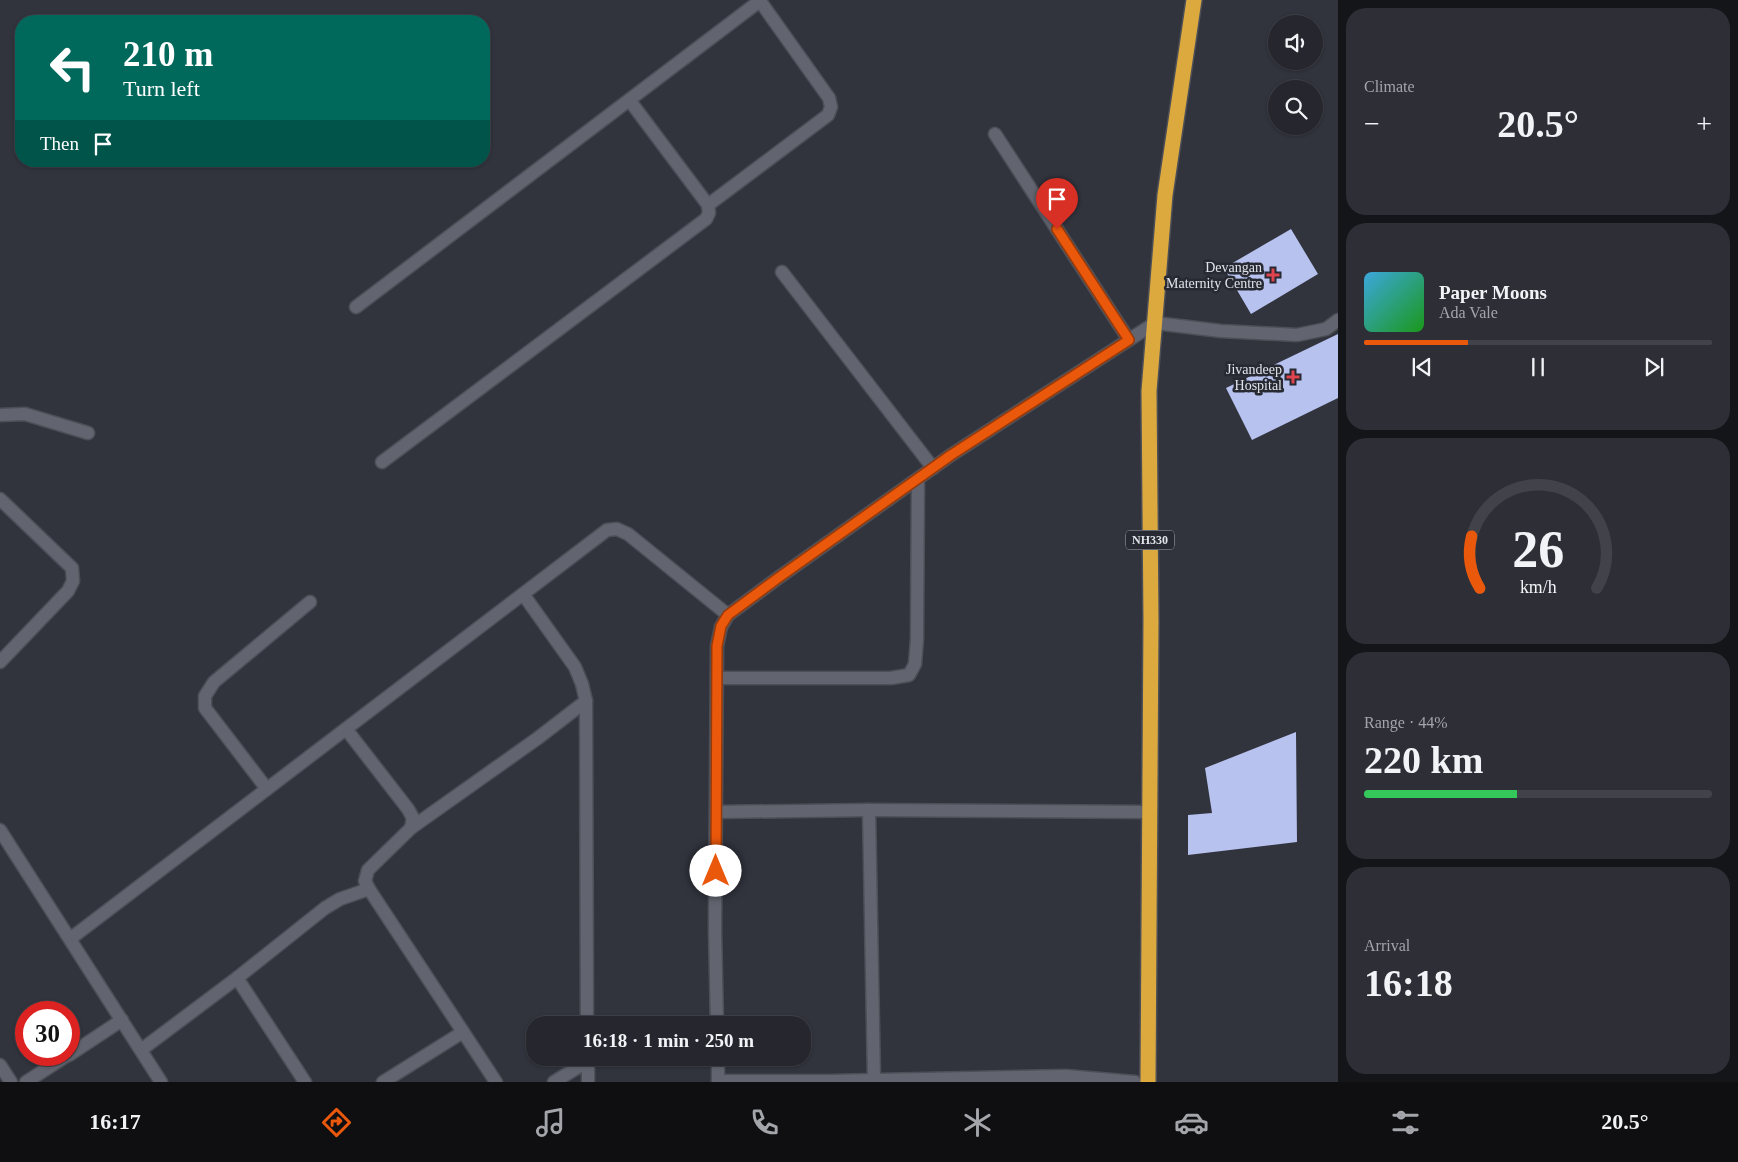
<!DOCTYPE html>
<html lang="en">
<head>
<meta charset="utf-8">
<style>
	:root { --surface:#25262e; --page:#2d2e36; --text:#f1f3f6; --muted:#a3a5aa; --line:#42434a; --accent:#ea580c }
	body { margin:0; font-family:"Times New Roman",serif; background:var(--page); color:var(--text); height:100vh; display:flex; flex-direction:column; font-size:19px; white-space:nowrap }
	* { box-sizing:border-box; margin:0 }
	p { font-size:16px; color:var(--muted) }
	.icon { flex:none; width:28px; height:28px; fill:none; stroke:currentColor; stroke-width:2; stroke-linecap:round; stroke-linejoin:round }
	.map { position:relative; flex:1; overflow:hidden }
	.panel { display:flex; flex-direction:column; gap:8px; padding:8px; background:#141519; width:400px }
	.panel>* { flex:none }
	.hud { position:absolute; left:15px; top:15px; width:475px; height:152px; border-radius:20px; box-shadow:0 1px 4px #0004,0 0 0 1px var(--line); background:#00695c; color:#fff; overflow:hidden }
	.fabs { position:absolute; left:1268px; top:15px; display:grid; gap:10px }
	.fabs a { display:grid; place-items:center; width:55px; height:55px; border-radius:50%; background:var(--surface); box-shadow:0 1px 4px #0004,0 0 0 1px var(--line); font-size:25px }
	.speed { position:absolute; left:15px; top:1001px; display:flex; gap:10px; font-size:25px; font-weight:700; text-align:center }
	.speed>* { display:grid; place-content:center; width:65px; height:65px; border-radius:50%; background:var(--surface); box-shadow:0 1px 4px #0004,0 0 0 1px var(--line); line-height:1 }
	.speed .limit { border:8px solid #d22; background:#fff; color:#111 }
	.pin { position:absolute; display:grid; place-items:center; width:42px; height:42px; color:#fff; margin:-51px -21px; border-radius:50% 50% 50% 0; rotate:-45deg; box-shadow:0 0 5px #0007 }
	.pin .icon { rotate:45deg }
	.me { position:absolute; width:55px; margin:-28px; rotate:0deg; stroke-linejoin:round; filter:drop-shadow(0 0 4px #0008) }
	.turn { display:flex; align-items:center; gap:18px; height:105px; padding:0 25px; font-size:22px }
	.turn .icon { width:65px; height:65px; stroke-width:2.5 }
	.turn b { display:block; font-size:35px; line-height:42px }
	.then { display:flex; align-items:center; height:48px; padding:0 25px; background:#0003; gap:10px; font-size:19px }
	.big { font-size:38px; font-weight:600; line-height:1.1 }
	.panel .tile { flex:1; display:flex; flex-direction:column; justify-content:center; gap:8px; min-width:0; padding:0 18px; border-radius:20px; background:var(--page) }
	.panel .dial { align-items:center; gap:0 }
	.dial svg { height:130px; overflow:visible; fill:none; stroke:var(--line); stroke-width:7; stroke-linecap:round; text-anchor:middle }
	.dial text { fill:var(--text); stroke:none }
	.song { display:flex; align-items:center; gap:15px }
	.cover { width:60px; height:60px; border-radius:8px; background:linear-gradient(135deg,hsl(200 70% 55%),hsl(120 70% 35%)) }
	.played { height:5px; border-radius:2px; background:linear-gradient(90deg,var(--accent) 30%,var(--line) 30%) }
	.keys { display:flex; justify-content:space-around; direction:ltr }
	.heat { display:flex; justify-content:space-between; align-items:center; font-size:28px; direction:ltr }
	.charge { height:8px; border-radius:4px; background:linear-gradient(90deg,#34c759 44%,var(--line) 0) }
	.trip { position:absolute; left:526px; top:1016px; width:285px; height:50px; border-radius:20px; background:var(--surface); box-shadow:0 1px 4px #0004,0 0 0 1px var(--line); font-weight:600; line-height:50px; text-align:center }
	.dock { display:flex; height:80px; justify-content:space-around; align-items:center; background:#0f0f12; color:var(--muted) }
	.dock .icon { width:35px; height:35px }
	.dock .current { color:var(--accent) }
	.dock b { font-size:22px; color:var(--text) }
	main { display:flex; flex:1; min-height:0 }
	.map>svg:first-child { display:block }
</style>
</head>
<body>
<main>
<div class="map">
<svg width="1338" height="1082" viewBox="0 0 1338 1082">
	<rect width="100%" height="100%" fill="#31333d"/>
	<g fill="#b7c2ef">
		<path d="M1291,229L1318,274L1251,314L1224,268Z"/>
		<path d="M1338,334V398L1252,440L1226,388Z"/>
		<path d="M1296,732L1297,842L1188,855V815L1212,813L1205,768Z"/>
	</g>
	<g fill="none" stroke-linecap="round" stroke-linejoin="round">
		<g stroke="#4d4f57" stroke-width="15">
			<g id="minor">
				<path d="M995,134L1129,340"/>
				<path d="M708,205L828,115L831,107L829,98L760,1"/>
				<path d="M782,272L933,468"/>
				<path d="M356,307L761,0"/>
				<path d="M0,415L25,414L88,433"/>
				<path d="M382,462L706,219L709,213L708,205L630,101"/>
				<path d="M0,499L72,568L73,581L68,591L0,662"/>
				<path d="M523,594L575,667L582,684L586,701L587,1025"/>
				<path d="M717,678H891L909,675L915,664L917,639L918,479"/>
				<path d="M346,729L408,809L413,818L411,828L368,870L365,881L369,889L496,1082"/>
				<path d="M267,789L205,708V696L214,682L310,602"/>
				<path d="M869,810L874,1080"/>
				<path d="M716,812L869,810L1149,812"/>
				<path d="M411,828L538,738L586,701"/>
				<path d="M0,830L161,1082"/>
				<path d="M70,939L607,530L617,529L628,534L728,615"/>
				<path d="M237,978L305,1082"/>
				<path d="M717,1025L715,929L717,646L721,627L728,615L778,578L951,455L1155,323L1221,331L1297,335L1326,329L1338,320"/>
				<path d="M141,1050L237,978L325,908L340,899L369,889"/>
				<path d="M69,1055L122,1020"/>
				<path d="M588,1058V1082"/>
				<path d="M718,1058V1082"/>
				<path d="M0,1065L11,1082"/>
				<path d="M718,1081H830L1066,1076L1135,1082"/>
				<path d="M26,1082L68,1055"/>
				<path d="M383,1082L463,1032"/>
				<path d="M554,1082L588,1061"/>
			</g>
		</g>
		<g stroke="#4d4f57" stroke-width="18">
			<path id="highway" d="M1148,1082L1151,621L1149,391L1165,195L1194,0"/>
		</g>
		<use href="#minor" stroke="#626570" stroke-width="12"/>
		<use href="#highway" stroke="#dca93f" stroke-width="15"/>
	</g>
	<g fill="none" stroke-linecap="round" stroke-linejoin="round">
		<g stroke="#983908" stroke-width="12">
			<path id="route" d="M716,871L717,646L721,626L728,615L778,578L951,455L1129,340L1057,229"/>
		</g>
		<use href="#route" stroke="#ea580c" stroke-width="9"/>
	</g>
	<g fill="#e0444e" stroke="#272933" stroke-width="2">
		<path d="M1270.5 267.5h5v5h5v5h-5v5h-5v-5h-5v-5h5z"/>
		<path d="M1290.5 369.5h5v5h5v5h-5v5h-5v-5h-5v-5h5z"/>
	</g>
	<g text-anchor="middle" stroke-width="5" stroke-linejoin="round" paint-order="stroke">
		<rect fill="#272933" stroke="#a9abb3" stroke-width="1" x="1126" y="530.5" width="48" height="19" rx="4"/>
		<g font-size="12" font-weight="bold" fill="#e1e3ea">
			<text x="1150" y="544">NH330</text>
		</g>
		<g font-size="14" fill="#e1e3ea" stroke="#272933" text-anchor="end">
			<text x="1262" y="272">Devangan<tspan x="1262" dy="16">Maternity Centre</tspan></text>
			<text x="1282" y="374">Jivandeep<tspan x="1282" dy="16">Hospital</tspan></text>
		</g>
	</g>
</svg>
<div class="fabs">
<a><svg class="icon" aria-label="sound" viewBox="0 0 24 24"><path d="M4 9h4l5-4v14l-5-4H4zM17 9q2 3 0 6"/></svg></a>
<a><svg class="icon" aria-label="search" viewBox="0 0 24 24"><circle cx="10" cy="10" r="6"/><path d="M15 15l6 6"/></svg></a>
</div>
<div class="speed"><div class="limit">30</div></div>
<div class="pin" style="left:1057px;top:229px;background:#d93025"><svg class="icon" aria-label="arrive" viewBox="0 0 24 24"><path d="M6 21V4h12l-3 4 3 4H6"/></svg></div>
<svg class="me" style="left:716px;top:871px" viewBox="-20 -20 40 40"><circle r="19" fill="#fff"/><path d="M0-13L10 11 0 6-10 11z" fill="#ea580c"/></svg>
<div class="trip">16:18 · 1 min · 250 m</div>
<div class="hud">
<div class="turn"><svg class="icon" aria-label="left" viewBox="0 0 24 24"><path d="M17 20v-9H6M10 6l-5 5 5 5"/></svg><div><b>210 m</b>Turn left</div></div>
<div class="then">Then<svg class="icon" aria-label="arrive" viewBox="0 0 24 24"><path d="M6 21V4h12l-3 4 3 4H6"/></svg></div>
</div>
</div>
<section class="panel">
<div class="tile"><p>Climate</p>
<div class="heat"><a>−</a><b class="big">20.5°</b><a>+</a></div>
</div>
<div class="tile">
<div class="song"><i class="cover"></i><div><b>Paper Moons</b><p>Ada Vale</p></div></div>
<div class="played"></div>
<div class="keys"><svg class="icon" aria-label="previous" viewBox="0 0 24 24"><path d="M18 5L8 12l10 7zM5 5v14"/></svg><svg class="icon" aria-label="pause" viewBox="0 0 24 24"><path d="M8 5v14M16 5v14"/></svg><svg class="icon" aria-label="next" viewBox="0 0 24 24"><path d="M6 5l10 7-10 7zM19 5v14"/></svg></div>
</div>
<div class="tile dial"><svg viewBox="0 0 100 80">
<path d="M14 69A42 42 0 1 1 86 69"/>
<path d="M14 69A42 42 0 0 1 9 37" stroke="#ea580c"/>
<text x="50" y="56" font-size="32" font-weight="700">26</text>
<text x="50" y="72" font-size="11">km/h</text>
</svg></div>
<div class="tile"><p>Range · 44%</p><b class="big">220 km</b><div class="charge"></div></div>
<div class="tile"><p>Arrival</p><b class="big">16:18</b></div>
</section>
</main>
<nav class="dock">
<b>16:17</b>
<svg class="icon current" aria-label="directions" viewBox="0 0 24 24"><path d="M12 3l9 9-9 9-9-9zM9 14v-3h6M13 9l2 2-2 2"/></svg>
<svg class="icon" aria-label="music" viewBox="0 0 24 24"><path d="M9 18V5l10-2v13"/><circle cx="6" cy="18" r="3"/><circle cx="16" cy="16" r="3"/></svg>
<svg class="icon" aria-label="phone" viewBox="0 0 24 24"><path d="M5 4h4l2 5-3 2q2 4 5 5l2-3 5 2v4C11 20 4 13 5 4z"/></svg>
<svg class="icon" aria-label="climate" viewBox="0 0 24 24"><path d="M12 3v18M4 7l16 10M4 17L20 7"/></svg>
<svg class="icon" aria-label="car" viewBox="0 0 24 24"><path d="M5 17H2v-5l4-1 3-4h7l3 4 3 1v5h-3M9 17h6M6 11h13"/><circle cx="7" cy="17" r="2"/><circle cx="17" cy="17" r="2"/></svg>
<svg class="icon" aria-label="filters" viewBox="0 0 24 24"><path d="M4 7h16M4 17h16"/><circle cx="9" cy="7" r="2"/><circle cx="15" cy="17" r="2"/></svg>
<b>20.5°</b>
</nav>
</body>
</html>
